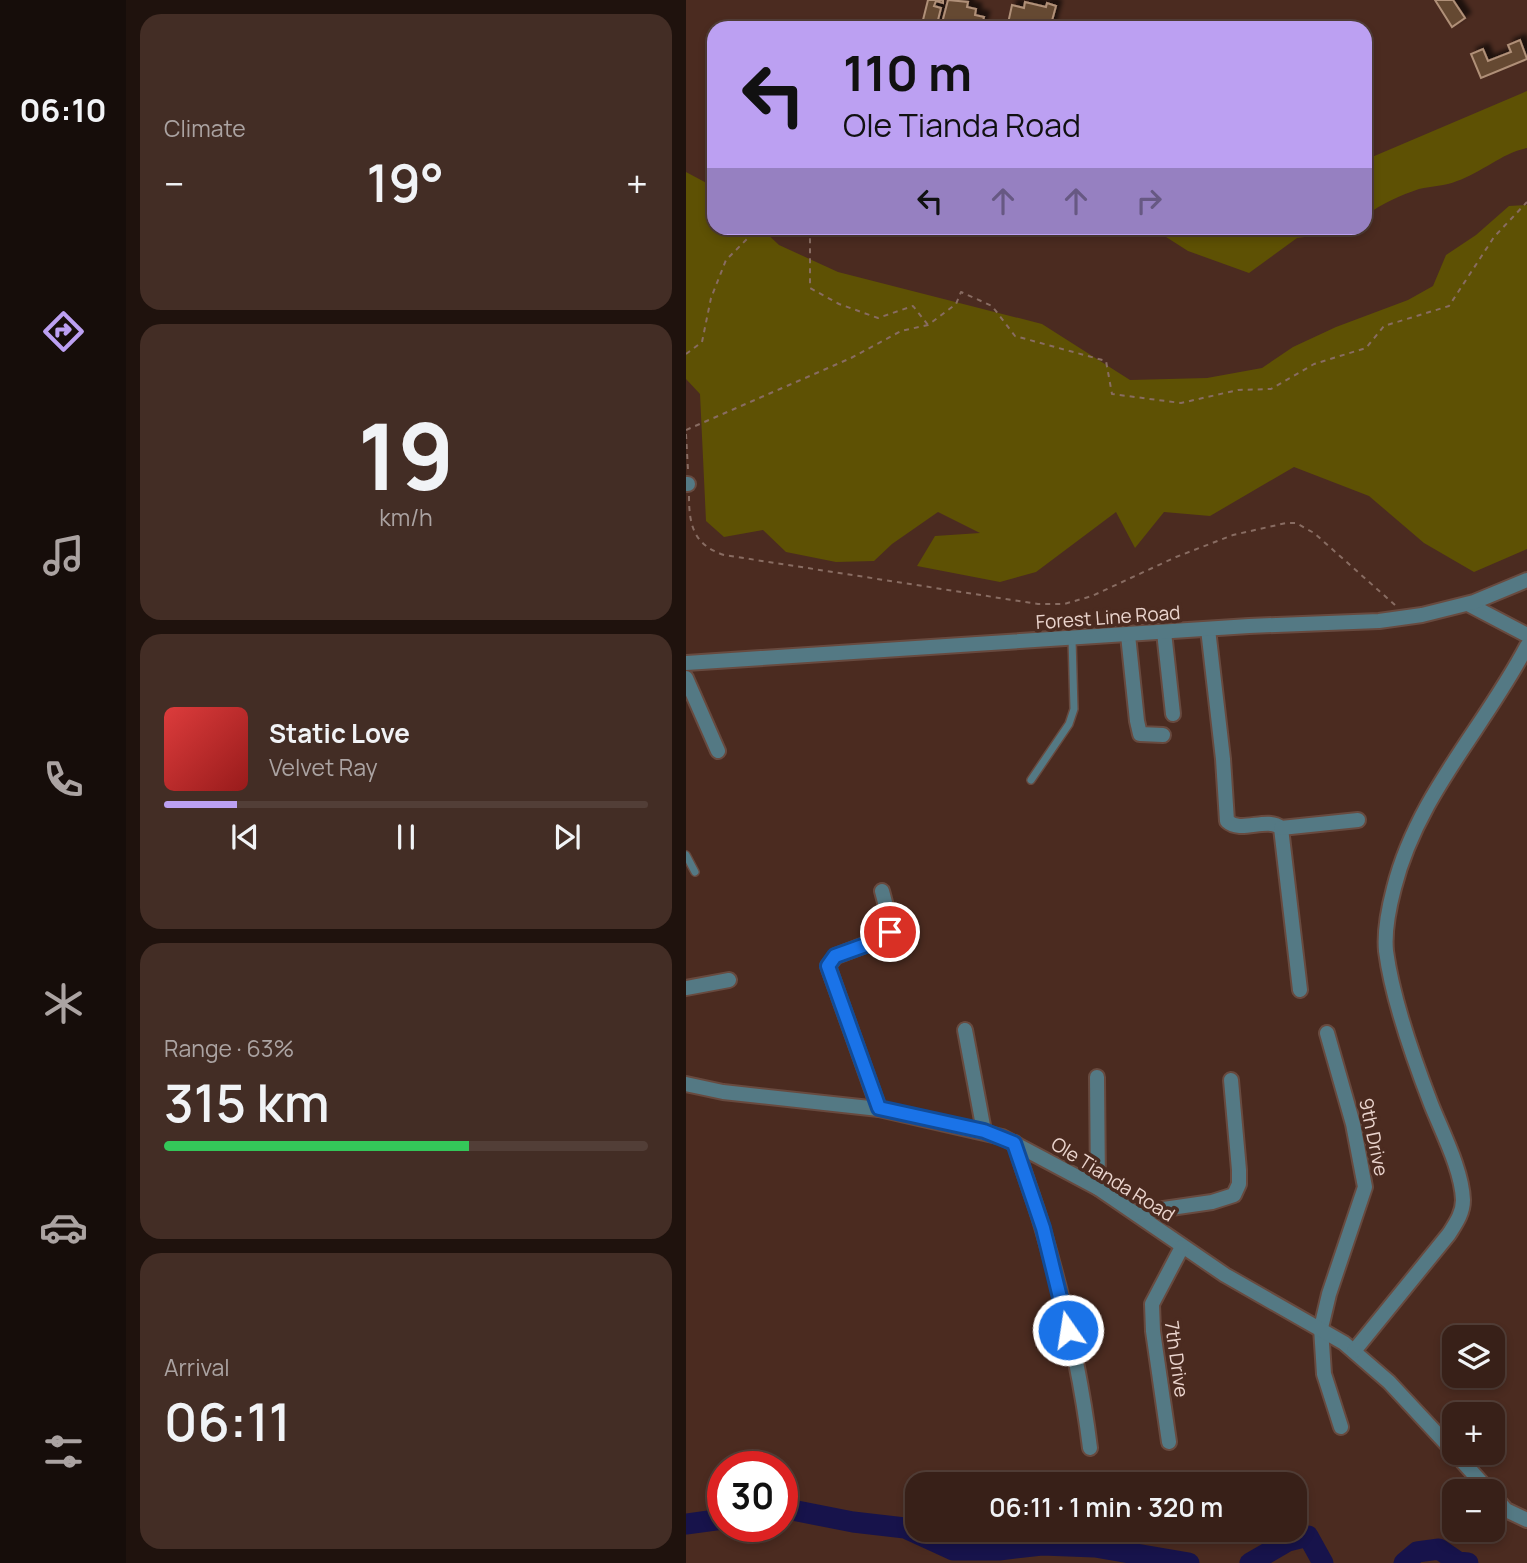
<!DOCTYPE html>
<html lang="en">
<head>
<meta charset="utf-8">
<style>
	:root { --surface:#382018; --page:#432d25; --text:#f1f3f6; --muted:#aba3a2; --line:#523e37; --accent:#bca0f2 }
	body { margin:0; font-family:Manrope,sans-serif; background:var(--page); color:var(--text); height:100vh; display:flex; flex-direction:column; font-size:26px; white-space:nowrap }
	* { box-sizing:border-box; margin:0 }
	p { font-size:23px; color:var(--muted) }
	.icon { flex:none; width:38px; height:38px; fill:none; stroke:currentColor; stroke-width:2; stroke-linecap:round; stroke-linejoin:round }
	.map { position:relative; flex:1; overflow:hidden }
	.side { display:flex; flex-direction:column; gap:14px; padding:14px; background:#1f120d; width:560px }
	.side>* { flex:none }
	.banner { position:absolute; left:21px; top:21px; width:665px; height:214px; border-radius:21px; box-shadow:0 4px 10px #0003,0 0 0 2px var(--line); background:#bca0f2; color:#111; overflow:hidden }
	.buttons { position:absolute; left:756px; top:1325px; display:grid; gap:14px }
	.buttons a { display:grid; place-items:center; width:63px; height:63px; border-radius:14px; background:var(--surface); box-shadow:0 4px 10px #0003,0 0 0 2px var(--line); font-size:35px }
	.speed { position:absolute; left:21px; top:1451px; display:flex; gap:14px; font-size:35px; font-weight:700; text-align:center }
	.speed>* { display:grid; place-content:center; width:91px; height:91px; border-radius:50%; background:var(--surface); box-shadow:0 4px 10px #0003,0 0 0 2px var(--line); line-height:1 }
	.speed .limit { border:10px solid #d22; background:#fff; color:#111 }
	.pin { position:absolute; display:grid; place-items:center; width:60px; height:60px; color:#fff; margin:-30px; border:4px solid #fff; border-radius:50%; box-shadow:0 2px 7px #0007 }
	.me { position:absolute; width:77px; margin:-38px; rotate:347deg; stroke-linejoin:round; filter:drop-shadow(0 0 5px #0008) }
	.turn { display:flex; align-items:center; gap:24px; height:147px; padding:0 21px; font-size:32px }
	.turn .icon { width:91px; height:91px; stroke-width:2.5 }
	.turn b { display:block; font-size:49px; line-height:60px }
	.lanes { display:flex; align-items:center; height:66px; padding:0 21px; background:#0003; justify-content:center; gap:35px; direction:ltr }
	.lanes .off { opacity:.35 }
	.big { font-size:52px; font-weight:600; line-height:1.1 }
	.side .widget { flex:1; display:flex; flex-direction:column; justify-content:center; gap:10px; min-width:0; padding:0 24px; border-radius:21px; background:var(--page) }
	.side .dial { align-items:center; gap:0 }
	.dial b { font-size:91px; line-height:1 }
	.song { display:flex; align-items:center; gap:21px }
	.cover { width:84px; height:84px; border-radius:10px; background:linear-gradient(135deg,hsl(0 70% 55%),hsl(0 70% 35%)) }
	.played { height:7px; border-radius:4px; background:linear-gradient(90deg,var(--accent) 15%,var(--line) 15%) }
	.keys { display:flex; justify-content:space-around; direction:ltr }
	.heat { display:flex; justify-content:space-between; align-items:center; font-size:38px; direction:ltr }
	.charge { height:10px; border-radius:5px; background:linear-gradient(90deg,#34c759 63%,var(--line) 0) }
	.trip { position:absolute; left:219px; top:1472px; width:402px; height:70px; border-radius:21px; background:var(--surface); box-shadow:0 4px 10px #0003,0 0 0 2px var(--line); font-weight:600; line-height:70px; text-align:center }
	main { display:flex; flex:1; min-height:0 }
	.tabs { display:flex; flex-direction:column; width:126px; justify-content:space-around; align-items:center; background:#160d0a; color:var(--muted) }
	.tabs .icon { width:49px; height:49px }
	.tabs .active { color:var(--accent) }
	.tabs b { font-size:32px; color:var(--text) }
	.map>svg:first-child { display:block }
</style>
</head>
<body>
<main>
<nav class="tabs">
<b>06:10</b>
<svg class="icon active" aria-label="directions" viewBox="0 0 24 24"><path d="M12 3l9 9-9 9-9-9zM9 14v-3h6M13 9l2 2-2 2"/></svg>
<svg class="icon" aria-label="music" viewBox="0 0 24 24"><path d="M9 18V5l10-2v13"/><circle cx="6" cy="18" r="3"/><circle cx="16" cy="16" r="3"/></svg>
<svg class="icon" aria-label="phone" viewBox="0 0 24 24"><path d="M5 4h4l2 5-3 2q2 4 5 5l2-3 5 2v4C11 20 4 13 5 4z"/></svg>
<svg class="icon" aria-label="climate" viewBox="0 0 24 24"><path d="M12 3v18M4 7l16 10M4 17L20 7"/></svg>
<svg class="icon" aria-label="car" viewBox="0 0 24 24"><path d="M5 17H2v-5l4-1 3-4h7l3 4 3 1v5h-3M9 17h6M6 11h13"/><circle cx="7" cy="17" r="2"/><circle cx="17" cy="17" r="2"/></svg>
<svg class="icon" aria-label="filters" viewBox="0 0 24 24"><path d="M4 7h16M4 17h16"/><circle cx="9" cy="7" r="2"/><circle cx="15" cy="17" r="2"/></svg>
</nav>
<section class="side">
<div class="widget"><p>Climate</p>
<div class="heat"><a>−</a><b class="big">19°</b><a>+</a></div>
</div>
<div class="widget dial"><b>19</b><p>km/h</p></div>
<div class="widget">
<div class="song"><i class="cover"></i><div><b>Static Love</b><p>Velvet Ray</p></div></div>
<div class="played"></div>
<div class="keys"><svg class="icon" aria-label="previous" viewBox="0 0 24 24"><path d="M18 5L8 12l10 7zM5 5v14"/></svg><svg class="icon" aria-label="pause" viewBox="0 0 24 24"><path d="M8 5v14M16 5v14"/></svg><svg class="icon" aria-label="next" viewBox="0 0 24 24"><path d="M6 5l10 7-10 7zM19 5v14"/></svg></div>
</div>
<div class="widget"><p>Range · 63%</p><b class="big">315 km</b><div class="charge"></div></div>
<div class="widget"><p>Arrival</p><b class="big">06:11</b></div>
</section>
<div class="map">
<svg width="841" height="1563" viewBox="0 0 841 1563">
	<defs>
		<filter id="shadow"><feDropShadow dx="5.5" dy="-5.5" stdDeviation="2" flood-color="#0009"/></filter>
	</defs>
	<rect width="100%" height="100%" fill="#4b2b20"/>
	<g fill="#5e5104">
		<path d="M841,91V148C816,153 795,173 771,181C759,186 746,186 733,189C715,195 695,204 679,216V160Z"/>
		<path d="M0,172L28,187V228H75L93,245L152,272L356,324L444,380L521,378L576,368L607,347L650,327L722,300L747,286L760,255L790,235L823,206L841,205V549L788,572L738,543L683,496L608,467L524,516L478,512L449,548L430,512L350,572L314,582L231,566L249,536L294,533L252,512L206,544L188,561L150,562L100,552L77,530L38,537L20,521L14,394L0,379Z"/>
		<path d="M466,228H663L657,232L611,238L563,273L502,251Z"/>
	</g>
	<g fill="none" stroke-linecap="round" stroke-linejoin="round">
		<g stroke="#17134b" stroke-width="21">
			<path d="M96,1508L167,1522L219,1528L267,1550H313L356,1545L409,1547L503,1563"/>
			<path d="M0,1524L37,1519"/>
			<path d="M564,1563L602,1541L622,1536L637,1563"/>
			<path d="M718,1563L731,1552L753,1549L772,1562L782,1563"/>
		</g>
	</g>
	<g fill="#654832" stroke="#b09078" stroke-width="2" filter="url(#shadow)">
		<path d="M242,0H257V3L250,1L248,6L255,8L250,28H235Z"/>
		<path d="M262,0L282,2L281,7L290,9L289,15L298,17L295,28H278L256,23Z"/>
		<path d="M749,0H767L779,18L766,27Z"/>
		<path d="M339,2L360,7L361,3L370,6L364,28H351L340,24L339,28H321L326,5L338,8Z"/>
		<path d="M834,40L841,59L795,78L785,54L797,49L802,61L825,52L822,45Z"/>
	</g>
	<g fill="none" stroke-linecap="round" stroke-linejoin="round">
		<g stroke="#684a3f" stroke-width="10">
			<g id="lane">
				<path d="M345,780L383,724L388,709L386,639"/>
				<path d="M0,855L9,872"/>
			</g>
		</g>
		<g stroke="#684a3f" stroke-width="18">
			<g id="street">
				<path d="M0,484H2"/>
				<path d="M782,604L841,635"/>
				<path d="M522,629L537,759L541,821C555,834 581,816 595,828L614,990"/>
				<path d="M478,632L487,714"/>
				<path d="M442,635L451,721L454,734L477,735"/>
				<path d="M0,663L563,626L693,621L736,615L788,602L841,580"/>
				<path d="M0,678L32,751"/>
				<path d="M595,828L672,820"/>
				<path d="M0,988L43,980"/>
				<path d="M279,1030L298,1131"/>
				<path d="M641,1033L667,1124L679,1187L643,1294L635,1328L638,1374L655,1427"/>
				<path d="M411,1077L412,1188"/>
				<path d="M0,1084L37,1092L193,1109L316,1137L412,1188L539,1275L658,1343L703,1382L768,1452"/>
				<path d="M193,1109L142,966L150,956L202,936L205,925L196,891"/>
				<path d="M329,1143C337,1172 349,1201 357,1230C378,1301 395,1375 404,1448"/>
				<path d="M450,1213L526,1202L548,1195L553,1184V1170L545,1080"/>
				<path d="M668,1351L763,1234C770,1223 777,1213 777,1200C776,1170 756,1132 745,1104C728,1060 706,997 700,951C698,930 703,907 708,888C731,796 798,728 841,646"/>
				<path d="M483,1442L467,1331L466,1304L496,1247"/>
				<path d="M768,1452L803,1491"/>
				<path d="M807,1495L820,1510L841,1520"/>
			</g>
		</g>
		<g stroke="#886c62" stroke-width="2" stroke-dasharray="5 5" stroke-linecap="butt">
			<path d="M77,228L124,236V288L153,304L192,318L227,306L242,325"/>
			<path d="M0,354L16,342L25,298L40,260L72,228"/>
			<path d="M0,430L165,358L215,331L242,325L270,304L275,292L306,306L329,336L420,361L426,394L495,403L552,390L585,389L628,364L680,348L698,326L763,306L808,237L841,202"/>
			<path d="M0,434L2,470"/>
			<path d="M3,496C3,526 8,545 38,555L352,604H378L406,596L490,557L547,535L600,523H610L628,533L709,605"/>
		</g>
		<use href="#lane" stroke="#547984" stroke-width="7"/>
		<use href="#street" stroke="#547984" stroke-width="14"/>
	</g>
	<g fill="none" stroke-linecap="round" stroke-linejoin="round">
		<g stroke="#114b97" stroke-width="18">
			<path id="route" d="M204,932L199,938L149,956L142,966L193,1108L298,1131L328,1143L357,1228L382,1330"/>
		</g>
		<use href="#route" stroke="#1a73e8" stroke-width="12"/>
	</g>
	<g text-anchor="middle" stroke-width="7" stroke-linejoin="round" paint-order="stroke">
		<g font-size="19" fill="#ebd5ce" stroke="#4b2b20">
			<text transform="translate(422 617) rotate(-4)" y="7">Forest Line Road</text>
			<text transform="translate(688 1137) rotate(78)" y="7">9th Drive</text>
			<text transform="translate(427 1179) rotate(32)" y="7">Ole Tianda Road</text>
			<text transform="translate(491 1359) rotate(82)" y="7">7th Drive</text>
		</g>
	</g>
</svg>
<div class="buttons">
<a><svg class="icon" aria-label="layers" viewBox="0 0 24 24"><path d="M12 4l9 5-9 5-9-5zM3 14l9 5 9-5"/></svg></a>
<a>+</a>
<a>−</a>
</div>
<div class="speed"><div class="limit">30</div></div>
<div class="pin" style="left:204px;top:932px;background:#d93025"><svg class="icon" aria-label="arrive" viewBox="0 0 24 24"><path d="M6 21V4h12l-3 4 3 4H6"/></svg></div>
<svg class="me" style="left:382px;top:1330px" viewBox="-20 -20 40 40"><circle r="17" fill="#1a73e8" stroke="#fff" stroke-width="3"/><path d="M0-11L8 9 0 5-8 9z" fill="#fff"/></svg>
<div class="trip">06:11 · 1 min · 320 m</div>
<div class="banner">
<div class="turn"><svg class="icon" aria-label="left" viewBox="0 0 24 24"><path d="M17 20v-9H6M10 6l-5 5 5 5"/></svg><div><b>110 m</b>Ole Tianda Road</div></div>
<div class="lanes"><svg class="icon" aria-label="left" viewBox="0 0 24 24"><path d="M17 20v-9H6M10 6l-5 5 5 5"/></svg><svg class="icon off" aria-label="ahead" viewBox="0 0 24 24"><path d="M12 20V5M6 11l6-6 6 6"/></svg><svg class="icon off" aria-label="ahead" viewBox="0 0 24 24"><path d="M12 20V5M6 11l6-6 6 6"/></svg><svg class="icon off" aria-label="right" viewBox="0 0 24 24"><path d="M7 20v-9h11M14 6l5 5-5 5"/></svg></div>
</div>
</div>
</main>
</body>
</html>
